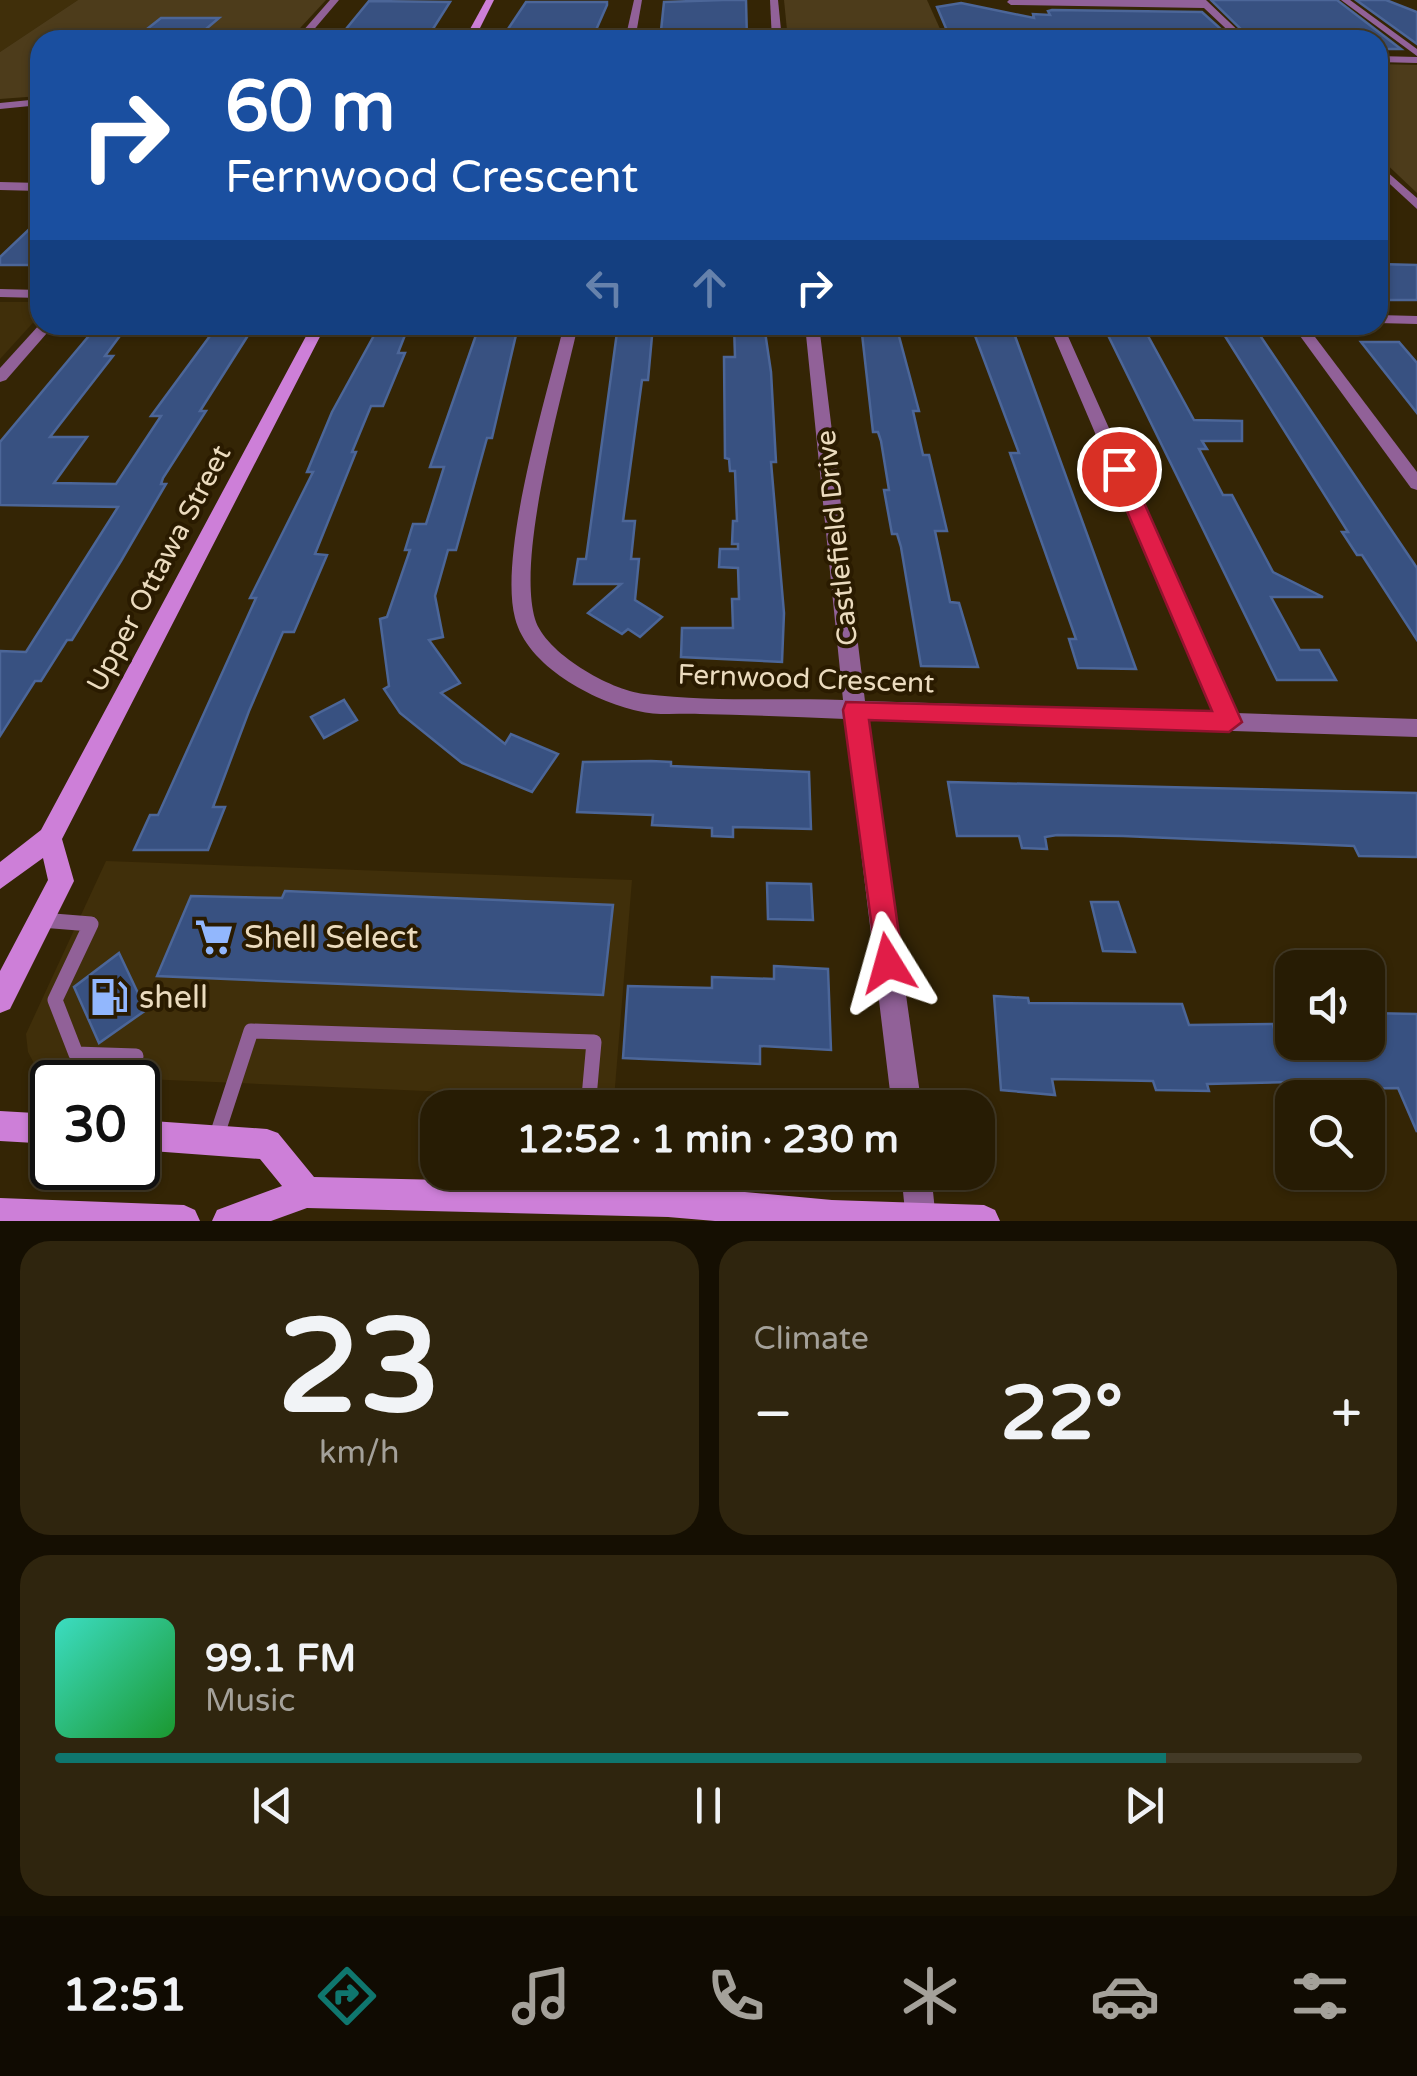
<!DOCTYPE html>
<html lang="en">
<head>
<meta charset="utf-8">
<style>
	:root { --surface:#271c04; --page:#2f250e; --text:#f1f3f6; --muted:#a4a19a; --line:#433a26; --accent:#0f766e }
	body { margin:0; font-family:"Varela Round",sans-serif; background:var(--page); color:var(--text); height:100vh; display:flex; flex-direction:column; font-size:38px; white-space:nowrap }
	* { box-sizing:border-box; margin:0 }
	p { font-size:32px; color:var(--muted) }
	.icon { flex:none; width:55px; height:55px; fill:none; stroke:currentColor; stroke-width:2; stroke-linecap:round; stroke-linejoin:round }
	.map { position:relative; height:1221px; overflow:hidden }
	.panel { display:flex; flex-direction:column; gap:20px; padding:20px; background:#150f02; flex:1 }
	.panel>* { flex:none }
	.guide { position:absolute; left:30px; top:30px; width:1358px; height:305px; border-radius:30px; box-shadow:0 2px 8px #0004,0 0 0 2px var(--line); background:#1a4fa0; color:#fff; overflow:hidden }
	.buttons { position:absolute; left:1275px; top:950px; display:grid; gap:20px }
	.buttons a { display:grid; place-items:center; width:110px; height:110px; border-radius:20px; background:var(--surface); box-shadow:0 2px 8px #0004,0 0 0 2px var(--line); font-size:50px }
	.speed { position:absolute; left:30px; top:1060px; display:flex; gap:20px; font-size:50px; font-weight:700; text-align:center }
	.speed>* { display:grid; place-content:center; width:130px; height:130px; border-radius:50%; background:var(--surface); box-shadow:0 2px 8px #0004,0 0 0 2px var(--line); line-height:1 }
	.speed .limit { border:5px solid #111; border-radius:15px; background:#fff; color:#111 }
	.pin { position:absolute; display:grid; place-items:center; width:85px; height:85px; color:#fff; margin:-42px; border:5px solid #fff; border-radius:50%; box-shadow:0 2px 10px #0007 }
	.me { position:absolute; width:110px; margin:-55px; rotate:352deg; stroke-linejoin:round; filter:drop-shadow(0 0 8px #0008) }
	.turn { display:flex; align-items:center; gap:35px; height:210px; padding:0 30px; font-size:45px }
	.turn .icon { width:130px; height:130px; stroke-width:2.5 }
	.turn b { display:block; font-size:70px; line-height:85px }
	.lanes { display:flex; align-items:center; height:95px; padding:0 30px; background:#0003; justify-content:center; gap:50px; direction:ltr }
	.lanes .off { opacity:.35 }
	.big { font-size:75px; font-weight:700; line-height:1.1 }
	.panel .card { flex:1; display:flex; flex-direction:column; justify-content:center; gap:15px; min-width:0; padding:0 35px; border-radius:30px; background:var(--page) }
	.panel .dial { align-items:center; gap:0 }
	.dial b { font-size:130px; line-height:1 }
	.song { display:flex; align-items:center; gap:30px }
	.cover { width:120px; height:120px; border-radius:15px; background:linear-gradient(135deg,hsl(170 70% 55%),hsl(130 70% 35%)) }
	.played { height:10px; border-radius:5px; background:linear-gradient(90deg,var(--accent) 85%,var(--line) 85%) }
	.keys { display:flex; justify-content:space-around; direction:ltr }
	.heat { display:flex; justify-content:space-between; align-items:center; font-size:55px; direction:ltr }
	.panel .tiles { flex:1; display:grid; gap:20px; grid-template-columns:1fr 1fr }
	.card:last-child { grid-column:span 2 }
	.trip { position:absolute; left:420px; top:1090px; width:575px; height:100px; border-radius:30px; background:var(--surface); box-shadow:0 2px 8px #0004,0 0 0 2px var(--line); font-weight:700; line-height:100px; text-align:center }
	.tab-bar { display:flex; height:160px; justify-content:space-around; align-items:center; background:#100b02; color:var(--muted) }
	.tab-bar .icon { width:70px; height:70px }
	.tab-bar .selected { color:var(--accent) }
	.tab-bar b { font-size:45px; color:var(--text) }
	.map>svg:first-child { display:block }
</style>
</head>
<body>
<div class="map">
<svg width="1417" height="1221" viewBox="0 0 1417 1221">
	<rect width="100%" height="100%" fill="#342505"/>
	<g fill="#402f0a">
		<path d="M0,0H78L0,52Z"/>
		<path d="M0,302H40V315L0,359Z"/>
		<path d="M106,861L632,880L614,1099L50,1075L36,1067L28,1052L26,1034Z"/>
	</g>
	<g fill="#4d3c1b">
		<path d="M78,0H326L289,40H40V96L0,99V52Z"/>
		<path d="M784,0H927L945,40H788Z"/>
		<path d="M1378,64L1417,65V193L1378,156Z"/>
	</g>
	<g fill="#385181" stroke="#4c6698" stroke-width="2.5">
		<path d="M723,0H746L747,40H660L664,2Z"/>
		<path d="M1211,0H1337L1401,49H1378V40H1352L1343,33L1278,31L1288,40H1252Z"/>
		<path d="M1356,0H1386L1417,12V44Z"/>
		<path d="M369,1L450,2L426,40H337Z"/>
		<path d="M526,2H607V5L596,30L506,32Z"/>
		<path d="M961,3L1034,18L1033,14L1050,15L1048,11L1052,10L1202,12L1233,40H951L937,7Z"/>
		<path d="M161,18H219L193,40H133Z"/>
		<path d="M40,219V265H0V257Z"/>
		<path d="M1378,264L1417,265V300H1378Z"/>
		<path d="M98,325H128L105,356H113L50,437H87L54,483L116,484L161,416H151L218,325L254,326L200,411H206L163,478L161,484H166L121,561L72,640H67L41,681H35L0,736V651L26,652L118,507L0,505V442Z"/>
		<path d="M618,325H653L648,380H642L623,521H635L631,559H639L635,600L662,617L640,637L628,629L622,634L588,613L621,584H574L578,559H586Z"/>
		<path d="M734,325H764L771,372L776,462H771L784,613L782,662L681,657L682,628H733L732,599H739L738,568L719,567L720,549H738V544H732L733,521H737L735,471H730L729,459L725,458L724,357H735Z"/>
		<path d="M861,325H896L919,411H913L923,455H929L947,531H935L950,602L959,603L978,667L921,666L901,547L897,534H892L884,490H889L881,441L878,432H873Z"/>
		<path d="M971,325H1011L1136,669L1078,668L1069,639H1076L1010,453H1019Z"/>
		<path d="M1103,325H1142L1194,420L1242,421V441H1202L1207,449H1199L1223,495H1232L1273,572L1323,597H1271L1300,650H1319L1336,680H1277Z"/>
		<path d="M1218,325H1253L1417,568V640L1362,555H1357L1342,532H1348Z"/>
		<path d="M377,330H407L398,353H405L383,406H371L352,452H356L315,554L327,555L294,632H283L249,711L213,807H225L208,850H134L150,815H158L256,598H250L313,472H307L332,412Z"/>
		<path d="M476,335H516L492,438H487L456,550H448L435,596L443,637L429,640L460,683L441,693L505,744L511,734L558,754L532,792L462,763L400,713L384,689L389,686L380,619L387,617L410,550H405L413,524H426L444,467H430Z"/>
		<path d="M1361,342H1399L1417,363V413Z"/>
		<path d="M344,700L357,720L324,738L311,717Z"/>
		<path d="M651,761L671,762V766L809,772L811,829L733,827V837L712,836V828L652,825L653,815L577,812L583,762Z"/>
		<path d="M948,782L1417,793V857L1359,856L1354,846L1123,836L1057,835L1045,837L1047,849L1022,848L1019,836H957Z"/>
		<path d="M767,883L811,884L813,920L768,919Z"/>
		<path d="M285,891L613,905L603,995L157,976L191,896L282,898Z"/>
		<path d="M1091,902H1118L1135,952L1103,951Z"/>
		<path d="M119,953L146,1010L99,1043L74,987Z"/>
		<path d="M774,966L828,969L831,1050L760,1046V1064L623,1058L628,986L712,988V977L774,979Z"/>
		<path d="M994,996L1028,998L1029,1003L1182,1004L1189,1025L1273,1024L1274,1028H1292V1042H1378L1368,1013L1417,1014V1132L1398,1088L1343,1089L1341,1083L1292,1082L1207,1084L1209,1091L1156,1090L1153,1081L1052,1079L1055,1095L1001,1090Z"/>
	</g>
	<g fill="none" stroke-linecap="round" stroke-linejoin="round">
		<g stroke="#916198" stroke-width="15">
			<path d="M41,920L91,924L55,1000L76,1054L136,1056L125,1082"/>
			<path d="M216,1138L251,1031L594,1042L588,1108"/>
			<path d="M580,1195L582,1172"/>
		</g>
		<g fill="#916198" fill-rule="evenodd">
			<path d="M330,0H339L305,40H295Z"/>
			<path d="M634,0H642L635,40H625Z"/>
			<path d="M770,0H778L782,40H772Z"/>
			<path d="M1009,0H1206L1248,40H1238L1204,8L1011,5L1007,2Z"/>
			<path d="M1341,0H1350L1417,49V56Z"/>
			<path d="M1378,56L1417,57V63L1378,62Z"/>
			<path d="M40,99V105L0,109V103Z"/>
			<path d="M1378,164L1417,198V209L1378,173Z"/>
			<path d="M0,182L40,183V191L0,190Z"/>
			<path d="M0,289L40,290V298L0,297Z"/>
			<path d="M1378,315L1417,316V324L1378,323Z"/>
			<path d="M40,324L54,325L6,380L0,382V368Z"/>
			<path d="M564,325H578C563,394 516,554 535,619C545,653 610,690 644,694C709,702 778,698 843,700L805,325H819L865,701L1214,712L1049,325H1063L1236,713L1417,719V737L867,719L922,1108H892L845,719C797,717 748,715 700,714C680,713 657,716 638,711C593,701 527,666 515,618C498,553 547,394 564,325Z"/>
			<path d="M1292,325H1306L1417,472V490L1411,488Z"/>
			<path d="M901,1172H931L936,1221H906Z"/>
		</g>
		<g fill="#cd7fd8" fill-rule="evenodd">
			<path d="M486,0H494L474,40H464Z"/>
			<path d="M312,325H326L62,839L74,881L10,1009L0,1013V971L48,880L43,858L0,889V862L41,830Z"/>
			<path d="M0,1111L52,1114V1144L0,1141Z"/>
			<path d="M138,1120L267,1129L278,1133L314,1177L668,1185L832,1200L984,1205L995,1210L1000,1221H715L668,1217L307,1208L271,1221H212L217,1210L282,1186L260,1159L138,1150Z"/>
			<path d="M0,1198L184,1205L195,1210L200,1221H0Z"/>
		</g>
	</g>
	<path fill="#e11d48" stroke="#92132f" stroke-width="2.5" d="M1119,463L1129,469L1242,722L1229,732L869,720L903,963L899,973L888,978L878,973L843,710L846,702L1212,711L1109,469Z"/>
	<defs>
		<g id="supermarket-bare" transform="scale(3)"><path d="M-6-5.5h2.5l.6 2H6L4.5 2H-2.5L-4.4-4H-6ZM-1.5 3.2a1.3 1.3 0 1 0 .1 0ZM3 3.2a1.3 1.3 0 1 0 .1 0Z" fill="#92b7fd" stroke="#2a1b00" stroke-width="2.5" paint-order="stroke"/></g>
		<g id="fuel-bare" transform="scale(3)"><path d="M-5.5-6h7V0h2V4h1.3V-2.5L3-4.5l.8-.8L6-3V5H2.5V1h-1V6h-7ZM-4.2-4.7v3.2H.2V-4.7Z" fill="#92b7fd" stroke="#2a1b00" stroke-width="2.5" paint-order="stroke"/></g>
	</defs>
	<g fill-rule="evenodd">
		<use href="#supermarket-bare" x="214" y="937"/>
		<use href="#fuel-bare" x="109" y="997"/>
	</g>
	<g text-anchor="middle" stroke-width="8" stroke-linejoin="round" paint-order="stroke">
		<g font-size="28" fill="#ebdbbe" stroke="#2a1b00">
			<text transform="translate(836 538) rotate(-96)" y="10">Castlefield Drive</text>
			<text transform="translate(158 568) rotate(-62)" y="10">Upper Ottawa Street</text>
			<text transform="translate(806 678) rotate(2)" y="10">Fernwood Crescent</text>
		</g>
		<g font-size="32" fill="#ebdbbe" stroke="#2a1b00" text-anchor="start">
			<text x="244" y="948">Shell Select</text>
			<text x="139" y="1008">shell</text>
		</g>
	</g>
</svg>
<div class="buttons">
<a><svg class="icon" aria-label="sound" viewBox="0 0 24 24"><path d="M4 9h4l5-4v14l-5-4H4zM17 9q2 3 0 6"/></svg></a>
<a><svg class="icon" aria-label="search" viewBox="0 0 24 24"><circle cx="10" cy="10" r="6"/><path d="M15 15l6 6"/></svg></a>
</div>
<div class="speed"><div class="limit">30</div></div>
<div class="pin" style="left:1119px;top:469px;background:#d93025"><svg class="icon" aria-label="arrive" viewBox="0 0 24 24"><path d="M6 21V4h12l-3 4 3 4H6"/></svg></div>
<svg class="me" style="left:888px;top:963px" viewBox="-20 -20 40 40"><path d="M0-17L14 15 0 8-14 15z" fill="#e11d48" stroke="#fff" stroke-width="4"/></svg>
<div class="trip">12:52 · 1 min · 230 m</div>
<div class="guide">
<div class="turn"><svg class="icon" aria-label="right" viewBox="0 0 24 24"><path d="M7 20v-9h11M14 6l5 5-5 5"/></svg><div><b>60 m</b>Fernwood Crescent</div></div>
<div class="lanes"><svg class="icon off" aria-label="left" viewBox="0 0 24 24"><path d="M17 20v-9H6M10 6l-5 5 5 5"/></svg><svg class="icon off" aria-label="ahead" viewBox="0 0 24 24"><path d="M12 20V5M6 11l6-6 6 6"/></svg><svg class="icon" aria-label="right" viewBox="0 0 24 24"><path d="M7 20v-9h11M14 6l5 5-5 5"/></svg></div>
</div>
</div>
<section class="panel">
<div class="tiles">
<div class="card dial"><b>23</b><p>km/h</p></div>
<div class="card"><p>Climate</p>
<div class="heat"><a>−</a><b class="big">22°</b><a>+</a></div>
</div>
<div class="card">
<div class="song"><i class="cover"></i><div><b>99.1 FM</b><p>Music</p></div></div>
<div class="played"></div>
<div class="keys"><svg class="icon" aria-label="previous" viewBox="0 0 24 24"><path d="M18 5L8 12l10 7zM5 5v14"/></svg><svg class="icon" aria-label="pause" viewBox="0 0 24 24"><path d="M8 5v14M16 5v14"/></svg><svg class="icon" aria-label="next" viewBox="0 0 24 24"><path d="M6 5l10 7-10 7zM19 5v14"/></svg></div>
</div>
</div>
</section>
<nav class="tab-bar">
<b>12:51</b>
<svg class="icon selected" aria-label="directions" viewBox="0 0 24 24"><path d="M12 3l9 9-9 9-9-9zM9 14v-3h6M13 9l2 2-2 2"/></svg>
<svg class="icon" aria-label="music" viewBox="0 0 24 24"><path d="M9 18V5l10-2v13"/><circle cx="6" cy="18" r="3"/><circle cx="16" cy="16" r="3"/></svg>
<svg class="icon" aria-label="phone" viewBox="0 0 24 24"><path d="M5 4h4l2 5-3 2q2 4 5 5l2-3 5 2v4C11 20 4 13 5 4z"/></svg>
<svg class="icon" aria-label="climate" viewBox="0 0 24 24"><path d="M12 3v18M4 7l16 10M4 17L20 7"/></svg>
<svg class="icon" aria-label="car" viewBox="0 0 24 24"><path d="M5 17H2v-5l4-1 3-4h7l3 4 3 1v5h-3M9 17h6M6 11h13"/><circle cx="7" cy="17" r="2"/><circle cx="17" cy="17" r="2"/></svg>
<svg class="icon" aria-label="filters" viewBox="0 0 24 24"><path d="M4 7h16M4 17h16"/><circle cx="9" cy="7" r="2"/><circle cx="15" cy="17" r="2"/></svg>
</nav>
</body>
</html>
